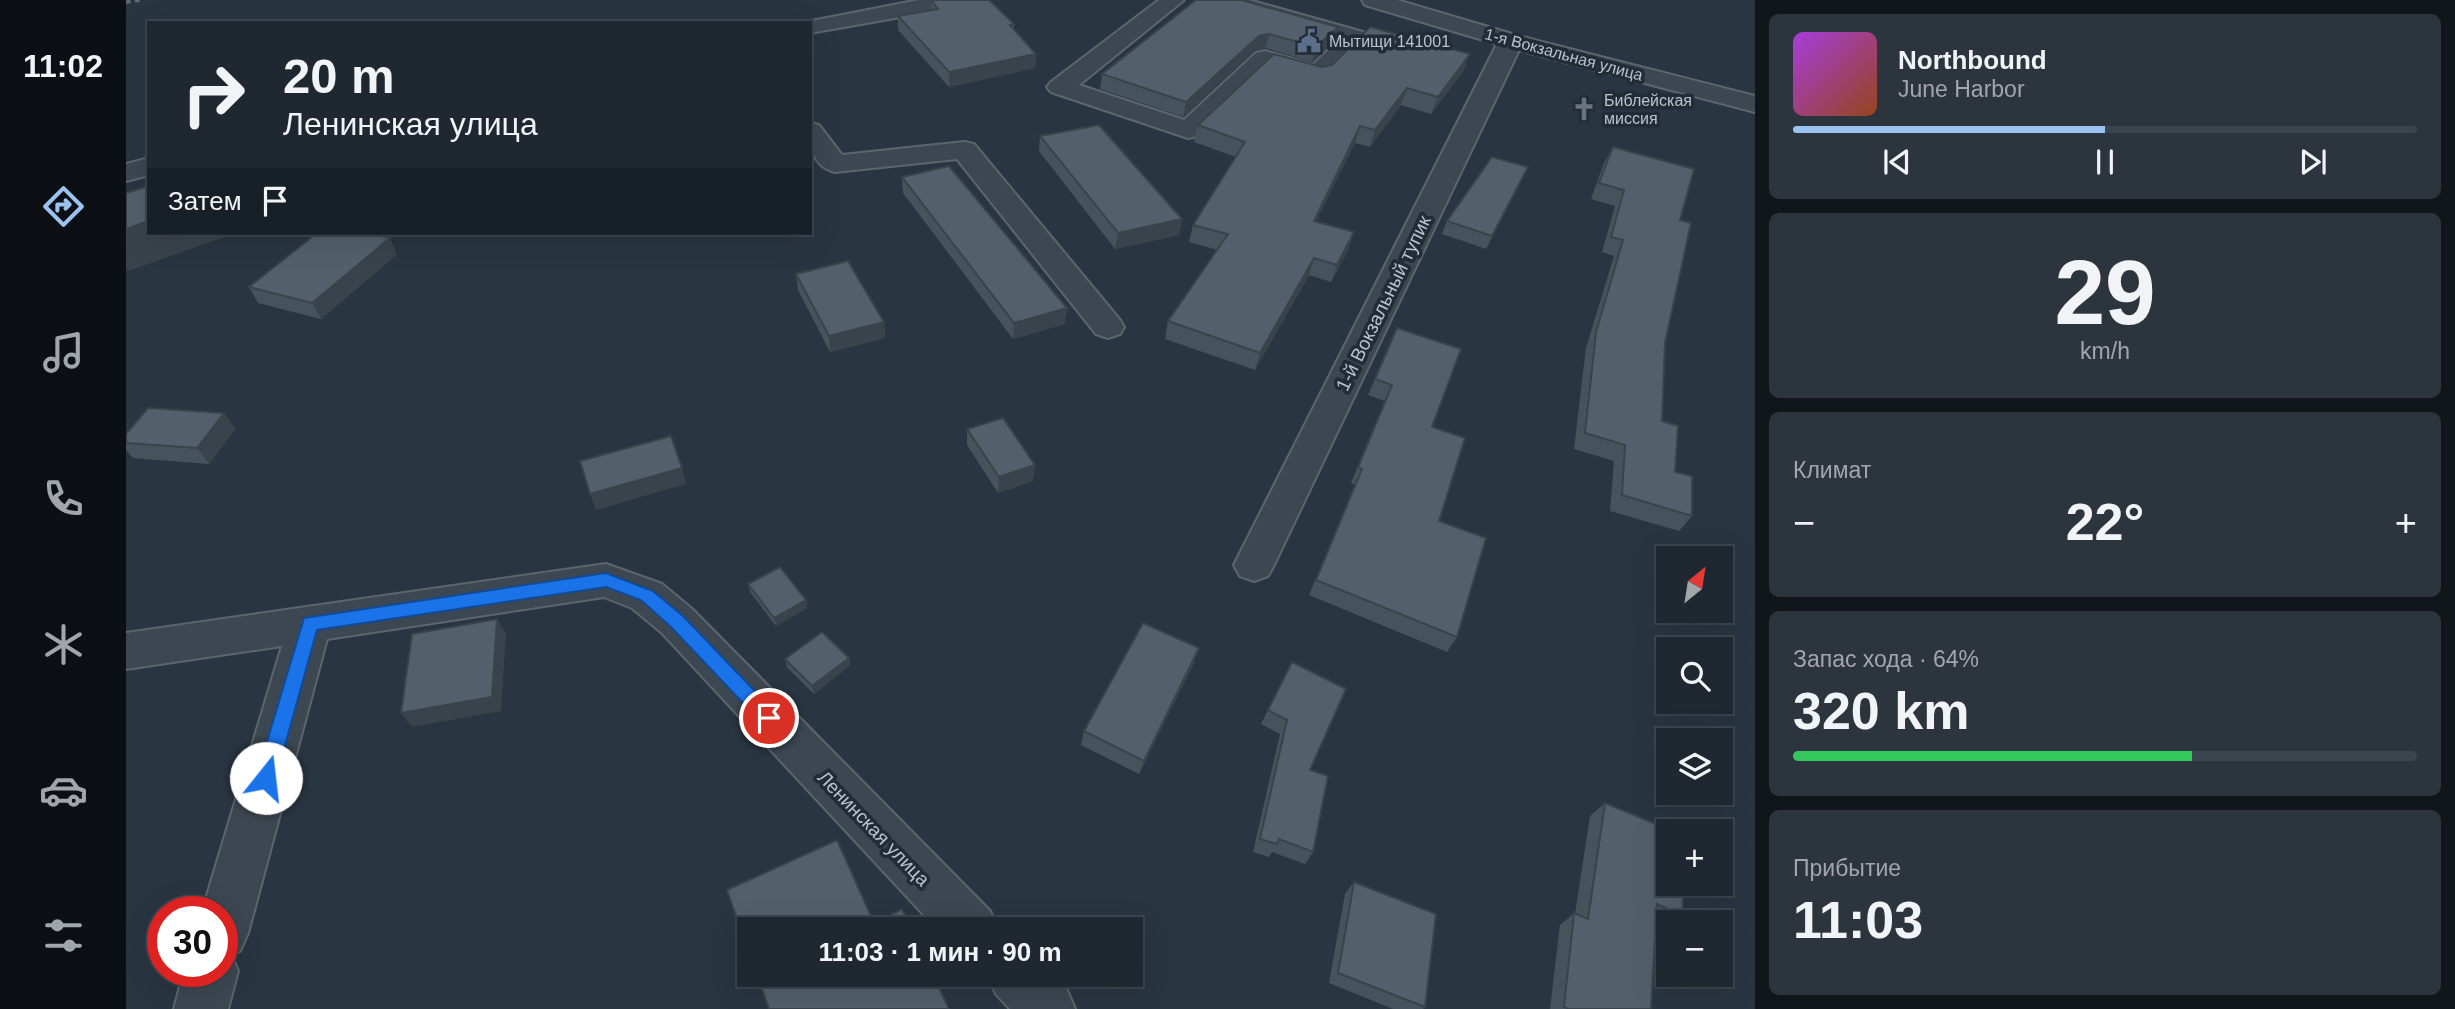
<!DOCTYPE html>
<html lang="ru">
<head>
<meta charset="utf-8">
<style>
	:root { --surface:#1f2831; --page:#2c343d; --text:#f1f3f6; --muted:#a1a6ab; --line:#3c444d; --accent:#9bc2f0 }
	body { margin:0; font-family:Helvetica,sans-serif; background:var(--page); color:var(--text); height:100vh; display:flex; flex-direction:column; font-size:26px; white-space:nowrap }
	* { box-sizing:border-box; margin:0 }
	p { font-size:23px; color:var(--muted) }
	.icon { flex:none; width:38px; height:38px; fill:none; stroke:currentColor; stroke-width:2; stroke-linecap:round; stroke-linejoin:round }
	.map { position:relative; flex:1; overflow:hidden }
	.panel { display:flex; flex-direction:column; gap:14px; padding:14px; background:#11161b; width:700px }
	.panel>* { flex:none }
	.banner { position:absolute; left:21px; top:21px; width:665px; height:214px; border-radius:0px; box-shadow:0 7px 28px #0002,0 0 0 2px var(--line); background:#1f2831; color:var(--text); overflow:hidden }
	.needle { width:46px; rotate:30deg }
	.fabs { position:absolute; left:1530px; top:546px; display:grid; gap:14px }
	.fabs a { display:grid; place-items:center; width:77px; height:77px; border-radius:0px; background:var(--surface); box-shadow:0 7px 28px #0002,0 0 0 2px var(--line); font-size:35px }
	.speed { position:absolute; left:21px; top:896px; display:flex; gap:14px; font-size:35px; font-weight:700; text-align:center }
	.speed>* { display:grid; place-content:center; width:91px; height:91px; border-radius:50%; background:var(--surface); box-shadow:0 7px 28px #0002,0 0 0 2px var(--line); line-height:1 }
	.speed .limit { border:10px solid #d22; background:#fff; color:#111 }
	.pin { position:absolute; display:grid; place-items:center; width:60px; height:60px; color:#fff; margin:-30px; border:4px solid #fff; border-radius:50%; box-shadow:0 2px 7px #0007 }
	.me { position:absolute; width:77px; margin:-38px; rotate:16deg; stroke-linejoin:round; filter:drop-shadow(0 0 5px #0008) }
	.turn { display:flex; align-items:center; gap:24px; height:147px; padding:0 21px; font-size:32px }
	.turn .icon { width:91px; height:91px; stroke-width:2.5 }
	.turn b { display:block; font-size:49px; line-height:60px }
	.then { display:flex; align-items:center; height:66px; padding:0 21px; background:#0003; gap:14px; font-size:26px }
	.big { font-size:52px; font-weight:700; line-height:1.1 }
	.panel .card { flex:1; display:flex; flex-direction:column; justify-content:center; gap:10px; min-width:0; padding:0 24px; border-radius:10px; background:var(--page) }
	.panel .dial { align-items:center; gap:0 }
	.dial b { font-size:91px; line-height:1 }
	.song { display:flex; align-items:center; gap:21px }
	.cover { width:84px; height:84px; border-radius:10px; background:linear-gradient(135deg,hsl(280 70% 55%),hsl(20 70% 35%)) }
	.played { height:7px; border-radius:4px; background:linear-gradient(90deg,var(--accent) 50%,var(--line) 50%) }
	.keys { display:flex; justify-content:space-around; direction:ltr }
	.heat { display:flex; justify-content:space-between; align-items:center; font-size:38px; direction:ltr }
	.charge { height:10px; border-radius:5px; background:linear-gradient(90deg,#34c759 64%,var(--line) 0) }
	.trip { position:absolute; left:611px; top:917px; width:406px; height:70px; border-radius:0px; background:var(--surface); box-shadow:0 7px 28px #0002,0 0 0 2px var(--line); font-weight:700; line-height:70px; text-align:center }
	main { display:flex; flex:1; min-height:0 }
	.tab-bar { display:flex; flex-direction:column; width:126px; justify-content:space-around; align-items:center; background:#0c1014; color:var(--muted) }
	.tab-bar .icon { width:49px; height:49px }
	.tab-bar .selected { color:var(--accent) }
	.tab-bar b { font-size:32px; color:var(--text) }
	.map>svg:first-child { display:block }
</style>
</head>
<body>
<main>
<nav class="tab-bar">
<b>11:02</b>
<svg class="icon selected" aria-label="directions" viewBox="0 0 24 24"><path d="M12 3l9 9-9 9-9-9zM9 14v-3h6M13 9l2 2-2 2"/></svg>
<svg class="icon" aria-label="music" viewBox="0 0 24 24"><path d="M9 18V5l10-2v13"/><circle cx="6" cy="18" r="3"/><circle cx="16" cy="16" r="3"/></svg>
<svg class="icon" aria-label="phone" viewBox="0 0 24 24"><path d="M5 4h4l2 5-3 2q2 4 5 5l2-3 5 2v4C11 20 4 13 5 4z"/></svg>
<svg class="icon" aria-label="climate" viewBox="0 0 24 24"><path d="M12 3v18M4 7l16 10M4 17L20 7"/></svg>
<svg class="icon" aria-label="car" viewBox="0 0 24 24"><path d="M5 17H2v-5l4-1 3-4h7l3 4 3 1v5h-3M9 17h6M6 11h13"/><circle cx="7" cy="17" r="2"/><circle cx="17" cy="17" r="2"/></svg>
<svg class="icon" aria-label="filters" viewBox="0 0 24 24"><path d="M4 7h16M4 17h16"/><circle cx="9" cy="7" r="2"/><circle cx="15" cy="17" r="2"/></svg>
</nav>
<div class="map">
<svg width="1629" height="1009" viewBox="0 0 1629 1009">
	<rect width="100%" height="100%" fill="#293541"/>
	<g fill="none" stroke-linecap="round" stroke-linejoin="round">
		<g stroke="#5c656e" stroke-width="4">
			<g id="minor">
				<path d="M793,0H842L831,7L684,33V23H675Z"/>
				<path d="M1033,0H1058L953,85L1058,120L1130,53L1139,51L1187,65L1213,40L1090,5L1087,0H1123L1237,32L1241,37L1201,79L1192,81L1143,67L1071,136L1062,138L925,92L921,87L925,82Z"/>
				<path d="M1236,0H1271L1393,36L1629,96V112L1393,50L1148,565L1142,576L1128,581L1114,576L1108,565L1371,44L1239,5Z"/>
				<path d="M684,123L693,125L716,155L838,142L848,144L994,320L998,327L994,334L982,338L970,334L831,159L709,172C685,166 684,144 684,123Z"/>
				<path d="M23,158V175L0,181V164Z"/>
				<path d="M480,564L536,584L566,609L864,911L872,929H811L536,633L506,608L478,597L201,639L122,933L114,951L105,955L112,971L102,1009H48L58,971H96V912H76L156,646L0,669V633Z"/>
				<path d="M862,975H926L941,990L949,1009H884L870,994Z"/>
			</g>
		</g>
		<use href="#minor" fill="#3d4751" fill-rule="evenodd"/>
		<path stroke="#606b77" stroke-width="3.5" stroke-dasharray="4.5 4.5" stroke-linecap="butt" d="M0,2L15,0"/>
	</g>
	<g fill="#47535c">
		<path d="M805,0L888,24V29L910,54L909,68L823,87L772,30V16L805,10Z"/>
		<path d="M1070,0L1212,27L1208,42L1186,62L1140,48L1129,50L1057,117L974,89L976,74Z"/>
		<path d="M1196,67L1338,70L1305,114L1275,105L1244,147L1229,143L1190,221L1228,232L1222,250L1205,282L1183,275L1129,370L1039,339L1042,321L1091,250L1063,242L1067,225L1110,157L1068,142L1072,125Z"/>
		<path d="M914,136L1056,219L1053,235L989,249L913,151Z"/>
		<path d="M1487,147L1554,220L1539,343L1536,421L1549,472L1566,516L1553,531L1484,511L1488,461L1448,449L1460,348L1488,256L1476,252L1489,206L1465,199L1478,163Z"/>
		<path d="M1402,167L1360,249L1316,234L1321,221Z"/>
		<path d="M776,177L939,324L887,339L777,193Z"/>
		<path d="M271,254L195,319L132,303L123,287Z"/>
		<path d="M670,274L758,322L759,338L704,352L672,290Z"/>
		<path d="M1271,328L1306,427L1313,521L1331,637L1321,652L1183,595L1229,485L1225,483L1259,401L1242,395Z"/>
		<path d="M98,413L109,429L83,464L7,458L0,450V434Z"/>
		<path d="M841,429L907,481L872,493L841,445Z"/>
		<path d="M622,584L680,600L681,608L650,626L624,592Z"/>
		<path d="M723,658L724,665L688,694L661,667L659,659Z"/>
		<path d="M1166,662L1184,770L1187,852L1179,864L1146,852L1143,857L1127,852L1154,734L1135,724Z"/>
		<path d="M1068,663L1013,774L955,745L958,731Z"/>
		<path d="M1479,803L1556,915L1545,922H1542V924L1539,926L1530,922L1525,1009H1424L1434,925L1448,913L1449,914L1464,816Z"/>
		<path d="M1228,882L1299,1007L1297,1009H1267L1203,983L1219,894Z"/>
	</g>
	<g fill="#3a434b">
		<path d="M1212,27L1208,42L1186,62L1190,47Z"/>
		<path d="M1143,34L1140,48L1129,50L1057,117L1060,102L1133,36Z"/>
		<path d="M910,54L909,68L823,87V72Z"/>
		<path d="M1344,54L1338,70L1305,114L1312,97Z"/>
		<path d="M1281,88L1275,105L1244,147L1249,130Z"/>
		<path d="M1234,126L1229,143L1182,238L1188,221Z"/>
		<path d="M1056,219L1053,235L989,249L992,233Z"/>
		<path d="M23,221V233H110L2,271L0,268V229Z"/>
		<path d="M1228,232L1222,250L1205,282L1211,265Z"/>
		<path d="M264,238L271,254L195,319L186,303Z"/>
		<path d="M1188,258L1183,275L1129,370L1134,353Z"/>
		<path d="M941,308L939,324L887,339L888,323Z"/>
		<path d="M758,322L759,338L704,352L703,336Z"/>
		<path d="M98,413L109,429L83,464L71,448Z"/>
		<path d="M909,465L907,481L872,493L873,477Z"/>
		<path d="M556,468L560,484L470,510L464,494Z"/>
		<path d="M680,600L681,608L650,626L648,618Z"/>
		<path d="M371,619L380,634L375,711L286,727L275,713Z"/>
		<path d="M1073,648L1068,663L1013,774L1018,761Z"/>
		<path d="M723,658L724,665L688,694L686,686Z"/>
	</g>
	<g fill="#53606b" stroke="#3a434b" stroke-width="2">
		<path d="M805,0H863L888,24L884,25L910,54L823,72L772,16L812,9Z"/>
		<path d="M1070,0H1115L1212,27L1190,47L1143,34L1133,36L1060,102L976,74Z"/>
		<path d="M1244,27L1344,54L1312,97L1281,88L1249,130L1234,126L1188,221L1228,232L1211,265L1188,258L1134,353L1042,321L1102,234L1067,225L1119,142L1072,125L1148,54L1196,67L1206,65Z"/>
		<path d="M973,125L1056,219L992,233L914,136Z"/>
		<path d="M1487,147L1568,169L1554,220L1565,223L1539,343L1536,421L1552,426L1549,472L1566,476V516L1496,495L1499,445L1459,433L1470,332L1497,240L1485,237L1498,190L1473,183Z"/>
		<path d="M1366,157L1402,167L1366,236L1321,221Z"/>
		<path d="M823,166L941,308L888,323L776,177Z"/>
		<path d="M23,186V221L0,229V193Z"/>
		<path d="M191,233H242L264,238L186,303L123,287Z"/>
		<path d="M722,261L758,322L703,336L670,274Z"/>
		<path d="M1271,328L1335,349L1306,427L1339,438L1313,521L1360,538L1331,637L1190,580L1236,469L1232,467L1266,385L1249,379Z"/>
		<path d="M22,408L98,413L71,448L0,443V434Z"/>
		<path d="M877,418L909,465L873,477L841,429Z"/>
		<path d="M545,436L556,468L464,494L454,461Z"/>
		<path d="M654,567L680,600L648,618L622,584Z"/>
		<path d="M371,619L366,697L275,713L286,634Z"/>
		<path d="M1017,623L1073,648L1018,761L958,731Z"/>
		<path d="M696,632L723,658L686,686L659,659Z"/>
		<path d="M1166,662L1220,689L1184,770L1202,776L1187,852L1153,839L1151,844L1134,839L1161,720L1142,710Z"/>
		<path d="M1479,803L1547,831H1542V884H1558L1556,915L1531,904L1525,1009H1442L1438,1007L1448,913L1462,919Z"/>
		<path d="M711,840L748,923L776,909L786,929H623V953L601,890Z"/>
		<path d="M1228,882L1310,914L1299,1007L1212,973Z"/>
		<path d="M631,975H807L823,1009H643Z"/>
	</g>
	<path fill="#1a73e8" stroke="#114b97" stroke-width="2" d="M480,573L527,591L557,616L649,712L652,718L649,723H636L545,627L515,600L480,587L191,630L150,778L147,785L140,787L133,785L130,778L178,618Z"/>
	<defs>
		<g id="civic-bare" transform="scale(1.89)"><path d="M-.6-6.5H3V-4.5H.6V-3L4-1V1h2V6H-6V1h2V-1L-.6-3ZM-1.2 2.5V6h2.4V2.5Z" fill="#5c6f8a" stroke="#222c36" stroke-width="2.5" paint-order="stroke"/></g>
		<g id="church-bare" transform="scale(1.89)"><path d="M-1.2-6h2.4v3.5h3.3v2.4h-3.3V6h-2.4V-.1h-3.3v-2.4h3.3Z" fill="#6b7280" stroke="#222c36" stroke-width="2.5" paint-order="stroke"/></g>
	</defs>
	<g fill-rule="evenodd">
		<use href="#civic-bare" x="1183" y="41"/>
		<use href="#church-bare" x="1458" y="109"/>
	</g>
	<g text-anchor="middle" stroke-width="7" stroke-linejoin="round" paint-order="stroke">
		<g font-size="16" fill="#bbc2cb" stroke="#222c36" text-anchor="start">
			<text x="1203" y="47">Мытищи 141001</text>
			<text x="1478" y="106">Библейская<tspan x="1478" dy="18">миссия</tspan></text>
		</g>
		<g font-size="16" fill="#bbc2cb" stroke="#222c36">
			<text transform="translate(1438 54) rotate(15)" y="6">1-я Вокзальная улица</text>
		</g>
		<g font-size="19" fill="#bbc2cb" stroke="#222c36">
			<text transform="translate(1257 303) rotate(-64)" y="7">1-й Вокзальный тупик</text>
			<text transform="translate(748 828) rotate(46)" y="7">Ленинская улица</text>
		</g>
	</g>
</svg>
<div class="fabs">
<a><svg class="needle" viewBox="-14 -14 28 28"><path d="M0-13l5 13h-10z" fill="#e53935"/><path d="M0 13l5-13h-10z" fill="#a1a6ab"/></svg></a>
<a><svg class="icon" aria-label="search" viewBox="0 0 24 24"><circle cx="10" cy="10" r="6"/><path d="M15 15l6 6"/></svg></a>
<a><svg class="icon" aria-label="layers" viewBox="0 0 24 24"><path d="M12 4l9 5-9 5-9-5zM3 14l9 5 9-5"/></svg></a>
<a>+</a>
<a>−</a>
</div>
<div class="speed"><div class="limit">30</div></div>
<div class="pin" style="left:643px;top:718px;background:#d93025"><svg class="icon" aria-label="arrive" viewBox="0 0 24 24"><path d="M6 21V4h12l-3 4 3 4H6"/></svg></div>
<svg class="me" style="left:140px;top:778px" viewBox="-20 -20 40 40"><circle r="19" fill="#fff"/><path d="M0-13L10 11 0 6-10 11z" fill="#1a73e8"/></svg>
<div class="trip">11:03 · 1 мин · 90 m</div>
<div class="banner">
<div class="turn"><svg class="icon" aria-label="right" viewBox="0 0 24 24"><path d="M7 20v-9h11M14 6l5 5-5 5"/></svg><div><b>20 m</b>Ленинская улица</div></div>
<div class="then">Затем<svg class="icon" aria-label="arrive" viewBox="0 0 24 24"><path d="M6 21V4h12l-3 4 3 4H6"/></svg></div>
</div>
</div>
<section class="panel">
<div class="card">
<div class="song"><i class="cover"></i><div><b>Northbound</b><p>June Harbor</p></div></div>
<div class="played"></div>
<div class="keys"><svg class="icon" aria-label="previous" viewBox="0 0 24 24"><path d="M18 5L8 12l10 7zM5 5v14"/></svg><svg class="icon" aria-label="pause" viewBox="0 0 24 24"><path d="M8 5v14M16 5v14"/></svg><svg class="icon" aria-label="next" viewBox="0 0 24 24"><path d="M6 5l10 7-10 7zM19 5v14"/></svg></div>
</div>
<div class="card dial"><b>29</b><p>km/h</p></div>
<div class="card"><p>Климат</p>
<div class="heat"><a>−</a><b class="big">22°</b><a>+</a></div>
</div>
<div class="card"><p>Запас хода · 64%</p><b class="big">320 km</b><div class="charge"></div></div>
<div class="card"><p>Прибытие</p><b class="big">11:03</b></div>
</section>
</main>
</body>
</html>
